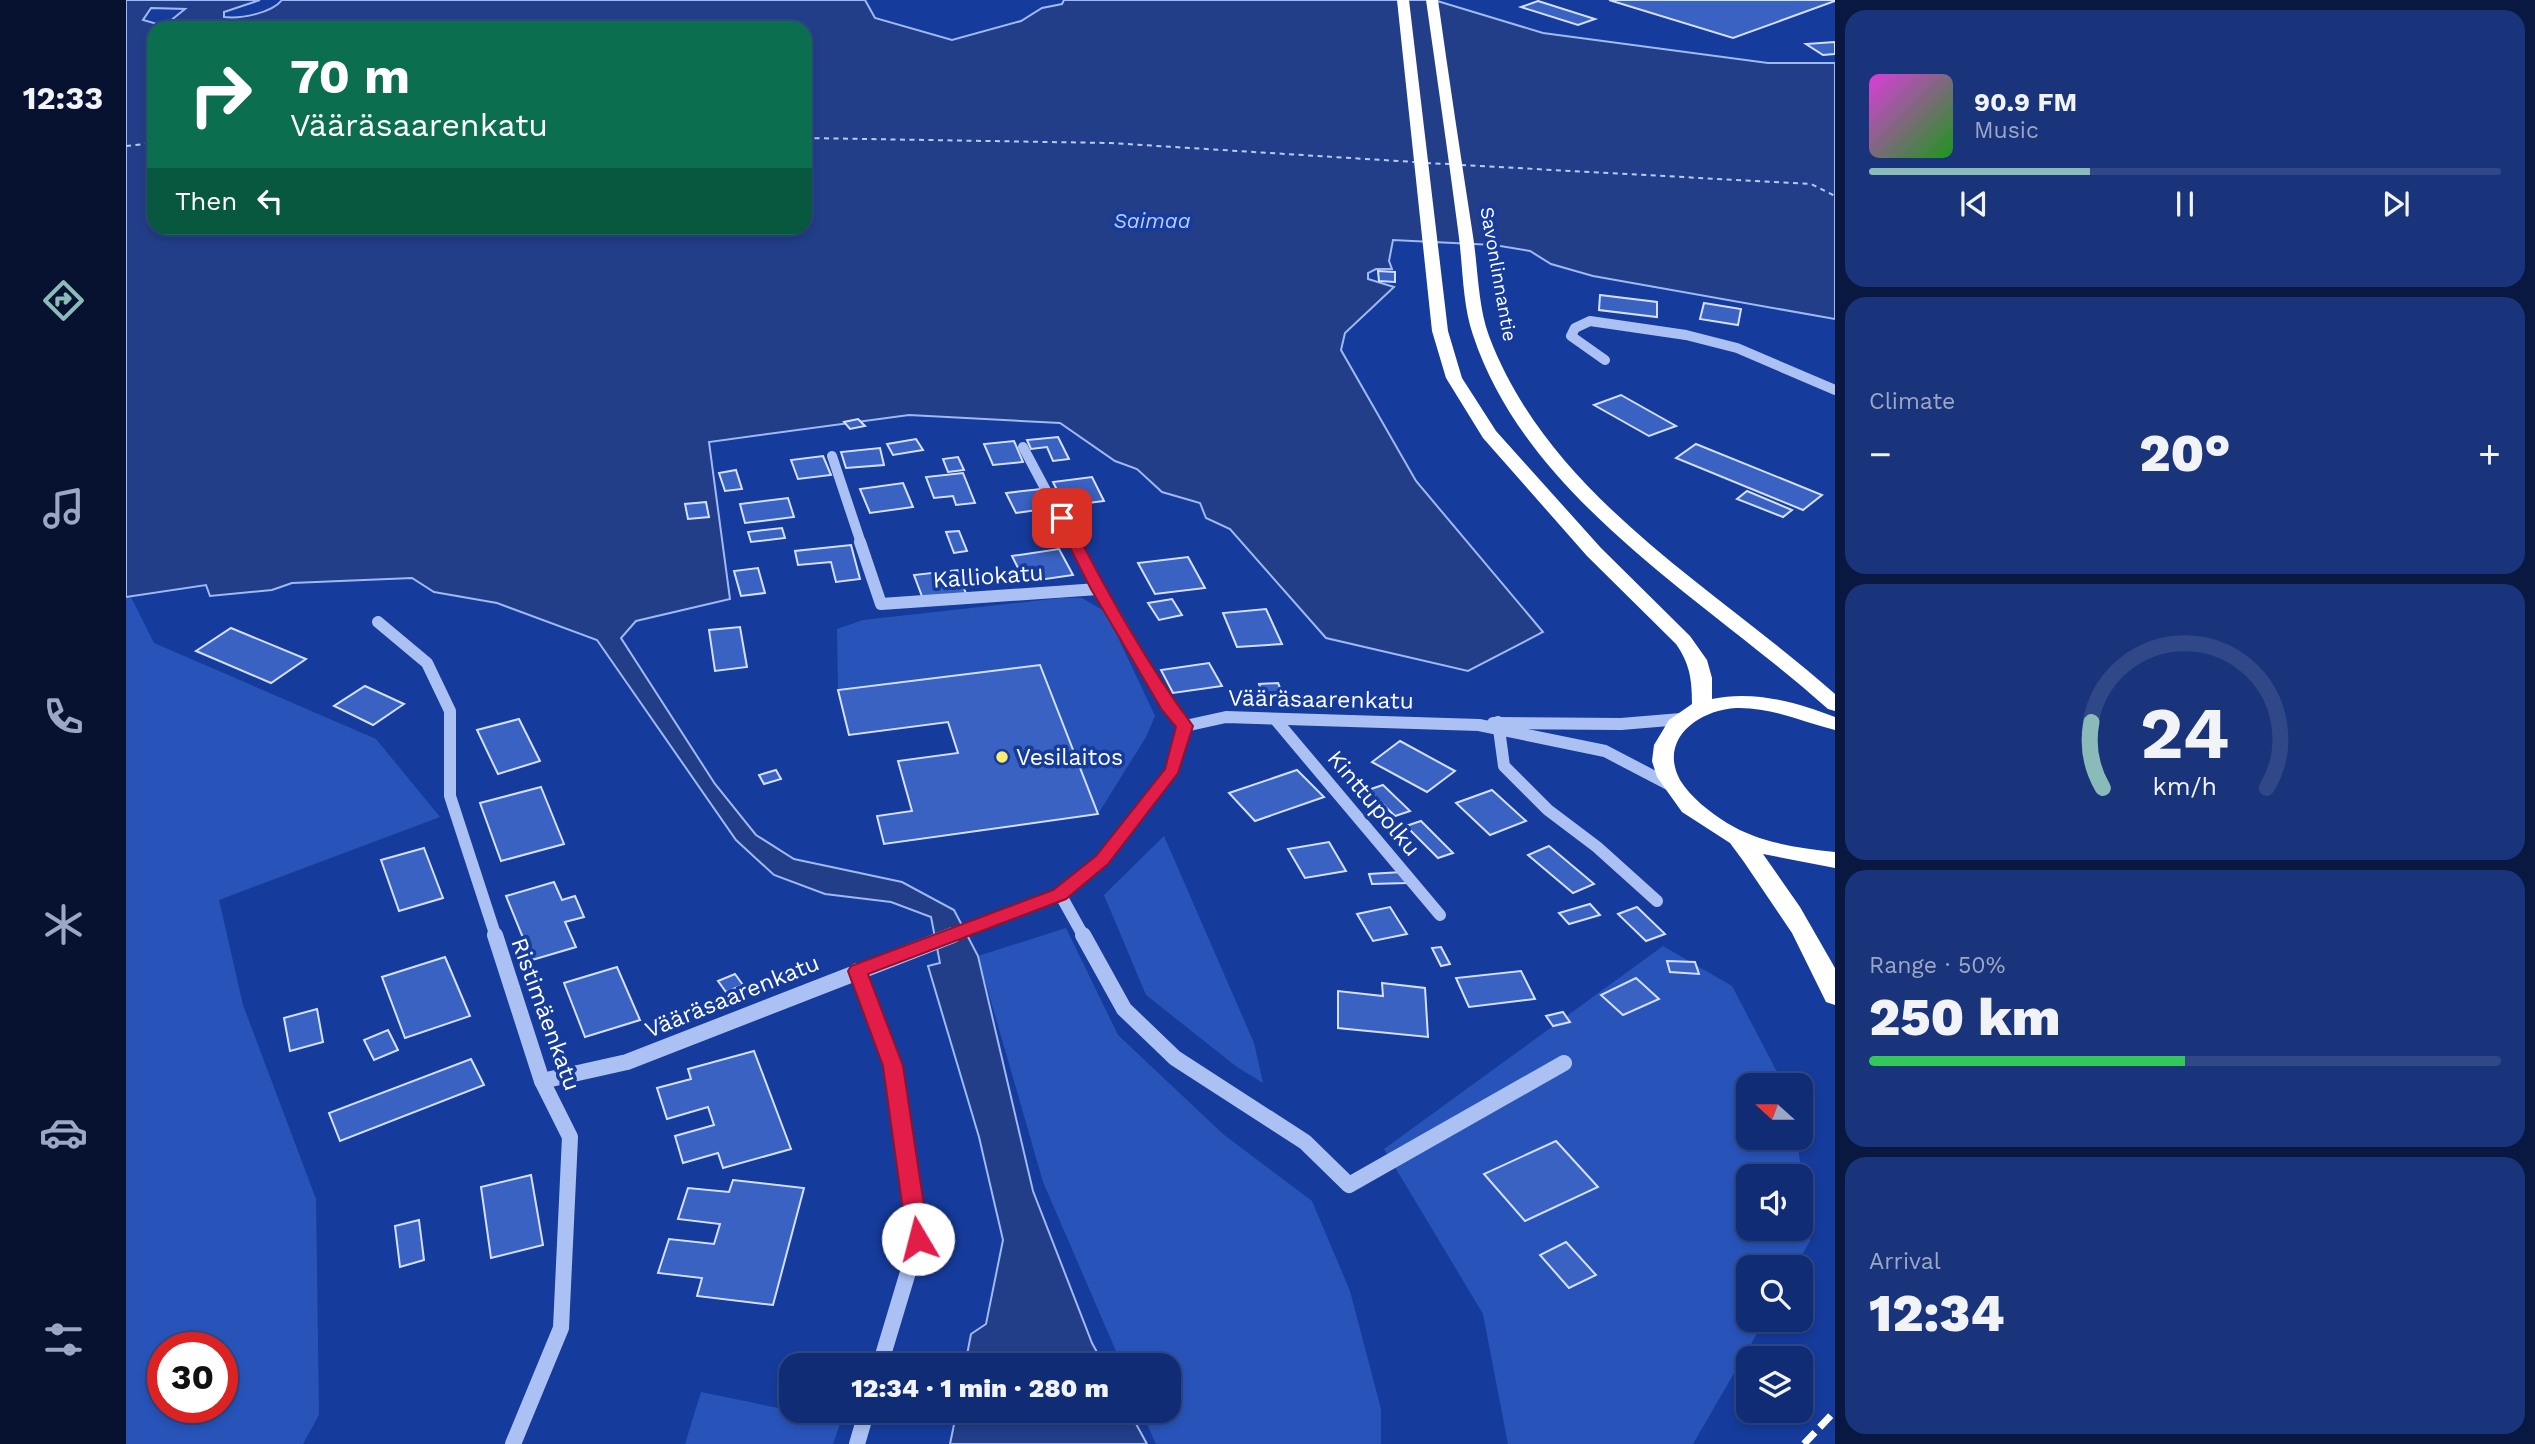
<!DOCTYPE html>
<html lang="en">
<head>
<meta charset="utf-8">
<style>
	:root { --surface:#102c75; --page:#19347a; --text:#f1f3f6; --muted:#9ca7c5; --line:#304887; --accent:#8bbbb9 }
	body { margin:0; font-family:"Work Sans",sans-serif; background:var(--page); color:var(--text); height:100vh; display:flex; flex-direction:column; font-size:26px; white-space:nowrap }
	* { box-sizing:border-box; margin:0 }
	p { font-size:23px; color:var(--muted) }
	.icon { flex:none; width:38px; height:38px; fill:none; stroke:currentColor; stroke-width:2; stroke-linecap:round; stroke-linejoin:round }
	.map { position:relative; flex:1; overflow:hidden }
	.drawer { display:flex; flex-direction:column; gap:10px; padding:10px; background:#091840; width:700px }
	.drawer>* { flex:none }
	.banner { position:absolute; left:21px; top:21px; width:665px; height:214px; border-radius:21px; box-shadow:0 4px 10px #0003,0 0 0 2px var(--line); background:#0b6e4f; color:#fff; overflow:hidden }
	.needle { width:46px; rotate:291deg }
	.tools { position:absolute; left:1610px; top:1073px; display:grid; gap:14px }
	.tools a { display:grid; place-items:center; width:77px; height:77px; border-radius:14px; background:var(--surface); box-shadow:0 4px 10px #0003,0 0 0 2px var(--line); font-size:35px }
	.speed { position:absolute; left:21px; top:1332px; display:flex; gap:14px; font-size:35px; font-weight:700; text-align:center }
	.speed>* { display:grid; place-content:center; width:91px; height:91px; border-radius:50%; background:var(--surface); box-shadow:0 4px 10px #0003,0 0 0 2px var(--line); line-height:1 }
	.speed .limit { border:10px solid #d22; background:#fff; color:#111 }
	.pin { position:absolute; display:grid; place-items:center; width:60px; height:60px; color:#fff; margin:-30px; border-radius:14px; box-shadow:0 4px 10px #0006 }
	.me { position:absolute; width:77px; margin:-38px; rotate:352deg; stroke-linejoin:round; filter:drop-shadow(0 0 5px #0008) }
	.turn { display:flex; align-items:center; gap:24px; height:147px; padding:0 28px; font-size:32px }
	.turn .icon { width:91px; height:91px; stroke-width:2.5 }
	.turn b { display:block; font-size:49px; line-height:60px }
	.then { display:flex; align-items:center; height:66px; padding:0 28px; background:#0003; gap:14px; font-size:26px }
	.big { font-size:52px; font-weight:800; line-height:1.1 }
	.drawer .tile { flex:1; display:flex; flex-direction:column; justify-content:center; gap:10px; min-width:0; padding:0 24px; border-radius:21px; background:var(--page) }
	.drawer .dial { align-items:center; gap:0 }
	.dial svg { height:182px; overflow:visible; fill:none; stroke:var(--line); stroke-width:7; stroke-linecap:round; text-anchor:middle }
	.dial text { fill:var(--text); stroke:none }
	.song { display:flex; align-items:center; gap:21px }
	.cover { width:84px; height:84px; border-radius:10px; background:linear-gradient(135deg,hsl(300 70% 55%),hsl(120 70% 35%)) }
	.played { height:7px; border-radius:4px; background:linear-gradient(90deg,var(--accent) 35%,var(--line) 35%) }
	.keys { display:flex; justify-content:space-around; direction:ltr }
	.heat { display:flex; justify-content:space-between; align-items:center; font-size:38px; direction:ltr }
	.charge { height:10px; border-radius:5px; background:linear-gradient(90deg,#34c759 50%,var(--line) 0) }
	.trip { position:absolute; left:653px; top:1353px; width:402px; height:70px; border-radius:21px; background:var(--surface); box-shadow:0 4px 10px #0003,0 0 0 2px var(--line); font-weight:800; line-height:70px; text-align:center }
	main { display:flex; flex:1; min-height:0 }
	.tab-bar { display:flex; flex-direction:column; width:126px; justify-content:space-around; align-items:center; background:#06122f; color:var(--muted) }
	.tab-bar .icon { width:49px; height:49px }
	.tab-bar .active { color:var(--accent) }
	.tab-bar b { font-size:32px; color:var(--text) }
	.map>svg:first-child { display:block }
</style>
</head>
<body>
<main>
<nav class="tab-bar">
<b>12:33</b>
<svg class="icon active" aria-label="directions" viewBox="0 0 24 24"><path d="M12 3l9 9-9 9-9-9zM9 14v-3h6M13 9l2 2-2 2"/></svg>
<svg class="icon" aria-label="music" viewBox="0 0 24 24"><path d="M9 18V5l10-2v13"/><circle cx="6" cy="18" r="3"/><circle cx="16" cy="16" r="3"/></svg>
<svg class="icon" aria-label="phone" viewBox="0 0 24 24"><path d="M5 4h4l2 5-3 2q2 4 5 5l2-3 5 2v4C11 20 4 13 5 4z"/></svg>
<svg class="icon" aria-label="climate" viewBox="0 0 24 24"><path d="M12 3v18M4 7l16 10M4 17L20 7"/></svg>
<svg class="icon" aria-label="car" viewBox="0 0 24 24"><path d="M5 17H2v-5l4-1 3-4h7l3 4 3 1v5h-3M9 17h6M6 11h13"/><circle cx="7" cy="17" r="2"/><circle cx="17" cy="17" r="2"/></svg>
<svg class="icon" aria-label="filters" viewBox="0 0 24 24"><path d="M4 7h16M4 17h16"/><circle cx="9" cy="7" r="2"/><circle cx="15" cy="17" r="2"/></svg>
</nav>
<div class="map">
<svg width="1709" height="1444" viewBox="0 0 1709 1444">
	<rect width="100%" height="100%" fill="#153b9c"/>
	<g fill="#2854ba" fill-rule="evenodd">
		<path d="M4,595L28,643L250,739L314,817L93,900L117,1005L190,1199L193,1415L177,1444H0V597ZM37,1348H96V1407H37Z"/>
		<path d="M935,598H956L980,612L1029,716L1020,737L972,814L914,665L712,690L711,629L737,620Z"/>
		<path d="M1038,836L1128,1043L1137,1083L1111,1067L1020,995L978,895Z"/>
		<path d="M940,928L992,1035L1097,1134L1186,1201L1224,1291L1255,1409V1444H1030L1015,1411L1043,1410V1365H996L917,1182L852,956Z"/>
		<path d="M1537,946L1606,986L1658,1085H1622V1138H1671L1684,1241L1669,1267H1622V1320H1639L1567,1444H1382L1357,1314L1258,1149ZM1622,1176H1675V1228H1622Z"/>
		<path d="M575,1392L715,1421L707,1444H559Z"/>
	</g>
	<g fill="#223e88" stroke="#9eb9f6" stroke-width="2" fill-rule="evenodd">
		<path d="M0,0H134L98,12V17C115,19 146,13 156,0H739L749,18L826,40L895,21L916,8L936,4L938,0H1308L1417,33L1642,63H1709V319L1467,276L1425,264L1404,251L1368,245L1267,240L1263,261L1266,269H1250L1242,273V279L1268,287L1219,333L1215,350L1290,481L1417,632L1342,671L1200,638L1104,529L1080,518L1074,503L1036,492L1011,469L989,461L934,423L783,415L583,442L604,599L510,621L495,638L589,784L630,835L668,859L776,882L828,910L852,956L907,1191L966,1343L978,1365H839L845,1334L860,1324L877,1240L853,1137L802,966L814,963L805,917L765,902L699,894L648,875L610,840L471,640L371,603L308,592L286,578L166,583L146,590L84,596L80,585L0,597ZM25,8L59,9L38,26L17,20ZM28,28H679V228H28Z"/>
		<path d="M831,1410L1003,1411L1021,1444H824Z"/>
	</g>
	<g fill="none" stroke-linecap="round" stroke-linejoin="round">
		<g stroke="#b8ccf9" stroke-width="2" stroke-dasharray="5 4.5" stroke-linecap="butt">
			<path d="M679,138L984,143L1288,162"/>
			<path d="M0,146L28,143"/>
			<path d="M1300,163L1323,164"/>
			<path d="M1335,165L1685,184L1709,196"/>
		</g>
	</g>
	<g fill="#3a62c2" stroke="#d4e0fd" stroke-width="2">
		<path d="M1483,0H1709V1L1607,38Z"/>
		<path d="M1412,1L1469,19L1452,25L1395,7Z"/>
		<path d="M1709,42V54L1697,55L1680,44Z"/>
		<path d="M1252,271L1269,272V282L1253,281Z"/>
		<path d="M1474,295L1531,302V317L1473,310Z"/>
		<path d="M1578,303L1615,309L1612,325L1574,319Z"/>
		<path d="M1495,395L1550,426L1523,436L1468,405Z"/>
		<path d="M732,419L739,426L724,429L718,422Z"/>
		<path d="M932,437L943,459L927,461L921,447L905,449L901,440Z"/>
		<path d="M790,439L797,450L767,455L761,444Z"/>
		<path d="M888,441L897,462L867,465L858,444Z"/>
		<path d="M1570,444L1696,495L1677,510L1550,458Z"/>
		<path d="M754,448L758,465L720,468L715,452Z"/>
		<path d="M697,456L705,475L672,479L665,460Z"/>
		<path d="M832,457L838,470L822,472L817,459Z"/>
		<path d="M610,470L616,489L599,491L593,473Z"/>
		<path d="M837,473L849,503L830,505L827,496L808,498L800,477Z"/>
		<path d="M966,477L978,501L939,506L927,482Z"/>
		<path d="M777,483L787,507L744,513L734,489Z"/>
		<path d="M915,489L926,508L890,513L880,493Z"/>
		<path d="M1621,491L1666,510L1657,517L1611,499Z"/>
		<path d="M662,498L668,517L619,523L614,504Z"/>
		<path d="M580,502L583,517L562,519L559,504Z"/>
		<path d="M656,528L659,538L625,542L622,532Z"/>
		<path d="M833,531L841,551L828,553L820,532Z"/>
		<path d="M725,545L734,579L710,582L705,562L672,565L669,551Z"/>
		<path d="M933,549L947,575L899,582L886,556Z"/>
		<path d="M1062,557L1079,588L1029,594L1012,563Z"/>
		<path d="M632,568L639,593L615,596L608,571Z"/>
		<path d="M832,570L840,594L797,599L788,575Z"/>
		<path d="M1046,599L1056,615L1033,620L1022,603Z"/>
		<path d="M1140,609L1156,644L1111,647L1097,613Z"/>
		<path d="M614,627L621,667L589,671L583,630Z"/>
		<path d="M105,628L180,659L145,683L70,651Z"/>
		<path d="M1083,663L1096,686L1047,693L1035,670Z"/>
		<path d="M914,665L972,814L758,844L751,816L786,811L772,761L832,753L822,722L723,735L712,690Z"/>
		<path d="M1152,683L1157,695L1137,696L1133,684Z"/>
		<path d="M239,686L278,704L247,725L208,706Z"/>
		<path d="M393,719L414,761L372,774L351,730Z"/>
		<path d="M1274,741L1329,771L1301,792L1246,762Z"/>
		<path d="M650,770L655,779L638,784L633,775Z"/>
		<path d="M1171,770L1198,797L1129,821L1103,793Z"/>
		<path d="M1257,785L1284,811L1269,816L1242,790Z"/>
		<path d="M415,787L438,844L375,861L354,803Z"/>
		<path d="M1366,790L1400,821L1364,835L1330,803Z"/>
		<path d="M1295,821L1327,853L1312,858L1280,826Z"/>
		<path d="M1203,842L1220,871L1179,878L1162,849Z"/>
		<path d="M1423,846L1468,884L1447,893L1402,855Z"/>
		<path d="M298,848L317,898L273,911L255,860Z"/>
		<path d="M1276,872L1280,883L1246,884L1243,874Z"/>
		<path d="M428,882L436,900L449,896L458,917L439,922L450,947L406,960L380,896Z"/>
		<path d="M1464,904L1474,915L1443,924L1433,913Z"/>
		<path d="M1264,907L1281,934L1247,941L1231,914Z"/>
		<path d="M1511,907L1539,934L1520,941L1492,914Z"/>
		<path d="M1315,947L1324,964L1315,966L1306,948Z"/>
		<path d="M319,957L344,1016L279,1038L256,977Z"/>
		<path d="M1541,961L1569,962L1573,974L1544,972Z"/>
		<path d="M491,967L514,1020L459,1037L438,983Z"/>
		<path d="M1395,971L1409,999L1343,1007L1330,978Z"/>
		<path d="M609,974L617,985L600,992L592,981Z"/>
		<path d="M1510,978L1533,999L1497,1015L1475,995Z"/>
		<path d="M1256,983L1299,988L1302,1037L1212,1028V991L1257,996Z"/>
		<path d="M191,1009L197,1042L164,1051L158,1018Z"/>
		<path d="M1437,1012L1444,1022L1427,1026L1420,1016Z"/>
		<path d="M262,1030L272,1050L248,1060L238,1040Z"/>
		<path d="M628,1051L665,1149L597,1168L592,1153L557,1163L549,1136L588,1125L582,1107L541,1119L531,1088L565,1079L562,1069Z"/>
		<path d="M345,1059L358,1085L214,1141L203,1113Z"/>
		<path d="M1430,1141L1472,1187L1399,1221L1358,1174Z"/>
		<path d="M405,1175L417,1245L365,1258L355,1187Z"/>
		<path d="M607,1180L678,1188L647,1305L571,1296L576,1278L532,1273L543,1239L588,1244L594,1224L552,1219L562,1188L603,1192Z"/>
		<path d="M293,1220L298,1260L274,1267L269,1226Z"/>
		<path d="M1440,1242L1470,1275L1443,1288L1414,1255Z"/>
	</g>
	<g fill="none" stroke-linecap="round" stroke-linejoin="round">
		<g stroke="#acc1f3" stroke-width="10">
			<path d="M1479,360L1445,336L1449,328L1464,321L1560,335L1611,348L1709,390"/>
			<path d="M897,447L948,543"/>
			<path d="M706,456L735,543"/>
		</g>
		<g stroke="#acc1f3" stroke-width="12">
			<path d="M734,542L755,604L972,589"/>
			<path d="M947,542L1044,710L1059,726"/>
			<path d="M252,622L301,663L324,711V796L370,937"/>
			<path d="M1149,719L1314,915"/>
			<path d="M1372,722L1378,766L1422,810L1471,847L1531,901"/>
			<path d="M1367,723L1495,724L1555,719"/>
			<path d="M934,894L958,937"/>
			<path d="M823,937L934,894L976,860L1047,770L1059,726L1100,717L1353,725L1479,751L1544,785"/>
		</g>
		<g stroke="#acc1f3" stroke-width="16">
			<path d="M369,935L416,1081L444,1137L435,1328L387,1444"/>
			<path d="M957,935L998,1009L1049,1058L1179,1142L1223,1185L1438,1063"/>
			<path d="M731,971L767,1066L792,1239L754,1365"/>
			<path d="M416,1081L501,1062L827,935"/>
			<path d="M731,1444L741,1410"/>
		</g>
		<g fill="#fff" fill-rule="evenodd">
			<path d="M1271,0H1283L1322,331L1336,378L1370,431L1475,548L1564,636L1581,660L1586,678V699C1627,690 1671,702 1709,717V730C1676,722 1646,707 1610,708C1573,710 1532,739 1554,780C1565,798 1584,812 1601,823C1634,843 1672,848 1709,852V868L1637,854L1674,907L1709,968V1005L1700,1002L1666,933L1618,862L1604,843L1556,812L1531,777L1526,761L1528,745L1543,720L1566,704C1566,680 1564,664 1550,644L1461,556L1357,438L1320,378L1306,331Z"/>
			<path d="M1300,0H1312C1323,79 1335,158 1347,236C1352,268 1352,306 1363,336C1424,497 1586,585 1709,694V711L1702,709C1579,599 1401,499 1347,335C1336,303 1337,264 1332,230C1322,154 1311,77 1300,0Z"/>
		</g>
		<path stroke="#fff" stroke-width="7" stroke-dasharray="16 7" stroke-linecap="butt" d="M1678,1444L1709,1411"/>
	</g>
	<path fill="#e11d48" stroke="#92132f" stroke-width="2" d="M931,515L943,518C980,590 1019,661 1067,726L1052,773L982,864L940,899L742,974L777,1066L803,1239L799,1245L792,1248L784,1245L781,1239L757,1066L722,971L725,966L927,890L970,856L1039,769L1050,727L1036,710L965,589L929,518Z"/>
	<circle fill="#ffeb6e" stroke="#153b9c" stroke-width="2.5" cx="876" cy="757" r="7"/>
	<g text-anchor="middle" stroke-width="7" stroke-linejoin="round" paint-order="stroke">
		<g font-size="19" fill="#fff" stroke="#153b9c">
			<text transform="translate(1373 274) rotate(80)" y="7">Savonlinnantie</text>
		</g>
		<g font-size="21" font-style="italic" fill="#b8ccf9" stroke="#153b9c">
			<text x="1026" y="228">Saimaa</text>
		</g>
		<g font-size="23" fill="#fff" stroke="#153b9c">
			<text transform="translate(862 576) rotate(-4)" y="8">Kalliokatu</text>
			<text transform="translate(1195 699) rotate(1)" y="8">Vääräsaarenkatu</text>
			<text transform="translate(1248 803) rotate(50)" y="8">Kinttupolku</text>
			<text transform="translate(606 996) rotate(-22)" y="8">Vääräsaarenkatu</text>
			<text transform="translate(420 1014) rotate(70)" y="8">Ristimäenkatu</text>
		</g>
		<g font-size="23" fill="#fff" stroke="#153b9c" text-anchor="start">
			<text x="890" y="765">Vesilaitos</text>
		</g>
	</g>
</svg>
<div class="tools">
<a><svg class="needle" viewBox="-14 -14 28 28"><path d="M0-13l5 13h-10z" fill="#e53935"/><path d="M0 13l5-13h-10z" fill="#9ca7c5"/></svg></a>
<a><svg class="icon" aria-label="sound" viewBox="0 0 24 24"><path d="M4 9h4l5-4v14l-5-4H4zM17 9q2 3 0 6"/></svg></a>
<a><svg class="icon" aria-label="search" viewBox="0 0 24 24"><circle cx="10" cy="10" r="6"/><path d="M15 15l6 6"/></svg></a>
<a><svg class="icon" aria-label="layers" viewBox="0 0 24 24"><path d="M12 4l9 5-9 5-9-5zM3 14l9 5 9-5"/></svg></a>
</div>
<div class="speed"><div class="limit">30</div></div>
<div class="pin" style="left:936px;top:518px;background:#d93025"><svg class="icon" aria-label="arrive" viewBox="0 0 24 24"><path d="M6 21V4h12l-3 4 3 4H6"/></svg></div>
<svg class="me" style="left:792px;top:1239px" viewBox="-20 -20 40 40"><circle r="19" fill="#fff"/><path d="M0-13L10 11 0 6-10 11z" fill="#e11d48"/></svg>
<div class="trip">12:34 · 1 min · 280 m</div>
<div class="banner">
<div class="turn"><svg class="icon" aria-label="right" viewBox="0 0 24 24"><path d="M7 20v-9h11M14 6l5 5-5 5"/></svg><div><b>70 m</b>Vääräsaarenkatu</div></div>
<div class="then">Then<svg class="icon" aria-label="left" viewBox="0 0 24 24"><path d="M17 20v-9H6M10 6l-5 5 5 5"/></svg></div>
</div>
</div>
<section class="drawer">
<div class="tile">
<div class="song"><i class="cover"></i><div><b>90.9 FM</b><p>Music</p></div></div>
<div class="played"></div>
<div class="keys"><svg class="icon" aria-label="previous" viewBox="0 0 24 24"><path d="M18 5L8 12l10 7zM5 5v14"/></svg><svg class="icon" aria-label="pause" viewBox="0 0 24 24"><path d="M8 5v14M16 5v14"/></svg><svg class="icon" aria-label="next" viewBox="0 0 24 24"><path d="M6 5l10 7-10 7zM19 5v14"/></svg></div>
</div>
<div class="tile"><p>Climate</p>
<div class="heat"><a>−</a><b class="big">20°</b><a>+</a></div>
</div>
<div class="tile dial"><svg viewBox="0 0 100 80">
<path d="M14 69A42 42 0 1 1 86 69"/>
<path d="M14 69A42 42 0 0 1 9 40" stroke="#8bbbb9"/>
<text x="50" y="56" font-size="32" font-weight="700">24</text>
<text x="50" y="72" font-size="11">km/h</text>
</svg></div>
<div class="tile"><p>Range · 50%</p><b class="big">250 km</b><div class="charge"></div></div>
<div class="tile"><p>Arrival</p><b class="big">12:34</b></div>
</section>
</main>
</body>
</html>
